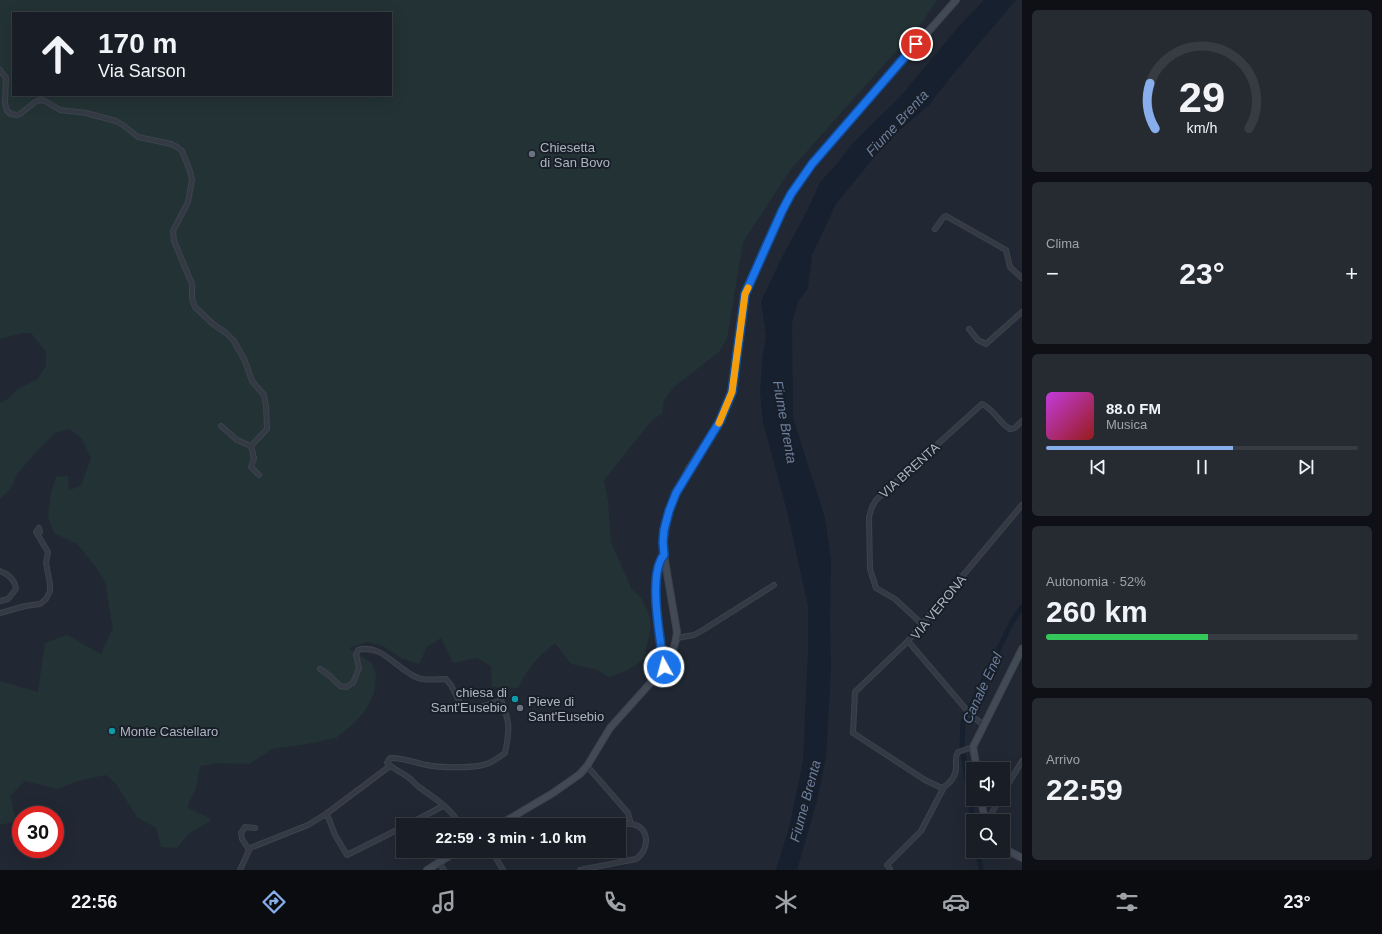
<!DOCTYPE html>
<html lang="it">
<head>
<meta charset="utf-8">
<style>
	:root { --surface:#191e26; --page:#262b32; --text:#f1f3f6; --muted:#9fa2a7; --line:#373c43; --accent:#88aeec }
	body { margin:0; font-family:Arial,sans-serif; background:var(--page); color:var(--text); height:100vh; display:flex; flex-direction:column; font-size:15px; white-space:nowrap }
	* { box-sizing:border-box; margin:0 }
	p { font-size:13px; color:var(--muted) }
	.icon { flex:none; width:22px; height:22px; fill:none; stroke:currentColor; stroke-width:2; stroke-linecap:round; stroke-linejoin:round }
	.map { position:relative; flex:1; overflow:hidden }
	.panel { display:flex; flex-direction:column; gap:10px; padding:10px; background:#0e1015; width:360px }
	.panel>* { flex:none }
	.hud { position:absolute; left:12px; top:12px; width:380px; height:84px; border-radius:0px; box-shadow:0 4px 16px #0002,0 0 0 1px var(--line); background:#191e26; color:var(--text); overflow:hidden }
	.tools { position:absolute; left:966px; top:762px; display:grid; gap:8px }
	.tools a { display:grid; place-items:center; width:44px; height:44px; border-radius:0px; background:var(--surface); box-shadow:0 4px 16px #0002,0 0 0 1px var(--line); font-size:20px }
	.speed { position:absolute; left:12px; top:806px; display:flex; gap:8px; font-size:20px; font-weight:700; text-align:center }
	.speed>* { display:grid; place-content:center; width:52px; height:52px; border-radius:50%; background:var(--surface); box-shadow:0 4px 16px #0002,0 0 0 1px var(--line); line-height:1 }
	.speed .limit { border:6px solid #d22; background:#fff; color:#111 }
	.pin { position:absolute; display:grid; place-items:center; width:34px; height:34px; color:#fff; margin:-17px; border:2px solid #fff; border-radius:50%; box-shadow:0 1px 4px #0007 }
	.me { position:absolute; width:44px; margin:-22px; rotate:353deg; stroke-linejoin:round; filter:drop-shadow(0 0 3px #0008) }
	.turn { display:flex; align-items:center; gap:14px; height:84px; padding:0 20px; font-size:18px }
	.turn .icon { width:52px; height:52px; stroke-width:2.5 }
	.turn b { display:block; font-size:28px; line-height:34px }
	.big { font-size:30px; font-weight:600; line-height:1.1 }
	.panel .card { flex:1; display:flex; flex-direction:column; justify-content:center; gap:6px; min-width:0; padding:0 14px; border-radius:6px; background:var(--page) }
	.panel .dial { align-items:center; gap:0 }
	.dial svg { height:104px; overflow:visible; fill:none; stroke:var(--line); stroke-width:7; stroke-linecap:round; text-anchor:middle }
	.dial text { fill:var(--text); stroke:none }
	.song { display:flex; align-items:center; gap:12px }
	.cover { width:48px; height:48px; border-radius:6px; background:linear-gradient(135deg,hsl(290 70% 55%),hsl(0 70% 35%)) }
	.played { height:4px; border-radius:2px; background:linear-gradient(90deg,var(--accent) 60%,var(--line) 60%) }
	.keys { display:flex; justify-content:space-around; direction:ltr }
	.heat { display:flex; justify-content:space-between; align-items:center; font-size:22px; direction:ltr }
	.charge { height:6px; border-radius:3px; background:linear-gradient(90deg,#34c759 52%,var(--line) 0) }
	.trip { position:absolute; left:396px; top:818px; width:230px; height:40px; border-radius:0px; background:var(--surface); box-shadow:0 4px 16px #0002,0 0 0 1px var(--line); font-weight:600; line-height:40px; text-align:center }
	.dock { display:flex; height:64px; justify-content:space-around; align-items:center; background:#0a0c0f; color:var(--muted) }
	.dock .icon { width:28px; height:28px }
	.dock .selected { color:var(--accent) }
	.dock b { font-size:18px; color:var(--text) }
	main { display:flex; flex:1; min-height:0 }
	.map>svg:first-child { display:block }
</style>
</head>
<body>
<main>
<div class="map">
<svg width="1022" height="870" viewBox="0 0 1022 870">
	<rect width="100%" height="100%" fill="#212833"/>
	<path fill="#233234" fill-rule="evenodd" d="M0,0H937L923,21L791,169L743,242L727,339L719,352L674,387L664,400L662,414L652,420L604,480L608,501L611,542L632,590L641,597L649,614L651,627L644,659L628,670L609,677L595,669L571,664L555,643C536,659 529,666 518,688L492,687L491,666L476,658L453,663L441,638L427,647L419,664L401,658L383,646L367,642L349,648L372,663L376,673L374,693L365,711L352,725L336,738L307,744L272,749L249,764L218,763L200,766L196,788L187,807L212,820L188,834L177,848L161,847L156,828L137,817L116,784L106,775L81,780L58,789L25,781L10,796L16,821L0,825V681L38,692L45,643L67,635L101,654L113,628L109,607L106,583L96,567L77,544L54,533L48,516L51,493L56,477L68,476L69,490L81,486L91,458L82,439L70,429L55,433L37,451L18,473L10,489L0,499V403L5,401L18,389L38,379L46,365V352L31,333H22L0,339ZM13,13H391V95H13Z"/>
	<path fill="#16202f" d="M984,0H1016L954,73L929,105L888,140L836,204L812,255L808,288L798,302L792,323L793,418L825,518L831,559L830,625L831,669L826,757L817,801L797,870H776L789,828L803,761L808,651V606L787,511L763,422L760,392L762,362L766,335L761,302L780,261L803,219L821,181L837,164L853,143L900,97L960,25Z"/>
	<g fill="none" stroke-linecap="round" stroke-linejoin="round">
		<g stroke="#16202f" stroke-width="5">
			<path d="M973,821L962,746L963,722L1012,622L1022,607"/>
			<path d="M978,851L981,870"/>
		</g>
		<g stroke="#3d434d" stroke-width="6">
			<g id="street">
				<path d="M0,70L6,78L5,103L7,111L11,114L17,115L20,114L35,102L40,100L45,101L60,110L86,113L116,121L123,125L138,137L171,144L177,147L182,151L190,171L192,180L188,202L173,231L174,241L192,284V299L195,307L213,324L226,333L234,341L245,361L252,381L264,395L266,406L267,429L251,446"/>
				<path d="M935,229L943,218L946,216L1006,250L1010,267L1022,278"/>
				<path d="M969,329L978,340L986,344L1022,312"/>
				<path d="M221,426L237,440L251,446"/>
				<path d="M251,446L254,458L251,467L259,475"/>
				<path d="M664,555C647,574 661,642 664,667"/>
				<path d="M0,571C8,574 15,580 16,589L8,599L0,601"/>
				<path d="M0,613L25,606L40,604L46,599L50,591V584L46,563L48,552L36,532L39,528L40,532"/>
				<path d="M922,624L895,599L876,588L870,569L869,517L872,507L876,500L982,404C994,409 999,423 1010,429L1015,428L1022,421"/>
				<path d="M677,638L694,635L703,630L774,585"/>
				<path d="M908,641L855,692L853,733L925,780L942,788C951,783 957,776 956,764C956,759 955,757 958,752L973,747"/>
				<path d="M320,669L330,676L340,686L346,687L353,683L359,668L356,655L358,650C382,643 397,670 418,678C426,681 438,679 446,679L451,685L461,705C476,710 487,705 501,700C510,722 510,729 505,753C498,758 492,763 483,765C472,768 439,768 427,765C415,763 402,757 390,758L387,763C393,769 401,772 408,777C412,780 415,784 419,787C434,798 451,808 460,825"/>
				<path d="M984,725L973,717L965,708L908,641L1022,505"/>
				<path d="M587,766L628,813L631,824"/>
				<path d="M1003,793L1022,761"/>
				<path d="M326,814L329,819L335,835L347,855L403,827"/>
				<path d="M987,821L1000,799"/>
				<path d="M407,825L443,806"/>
				<path d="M249,850L242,839L241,833L245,827L255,828"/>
				<path d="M492,851L503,870"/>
				<path d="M439,863L444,870"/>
				<path d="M890,869L887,865L921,831L944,787"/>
				<path d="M240,870L250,848L308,825L326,814L390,766"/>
				<path d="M580,870L636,859C650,850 650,827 632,824C628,823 623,825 619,826"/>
			</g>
		</g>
		<g stroke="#3d434d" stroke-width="8">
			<g id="secondary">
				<path d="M977,769L973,747L1022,649"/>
				<path d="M981,799L985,821"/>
				<path d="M499,825L553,793L580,774L587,766L610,728L663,669C671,657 676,646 677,632L664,555L663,542L669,511L676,493L689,469L720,421L732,392L745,294L763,251L782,211L791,194L812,164L956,0"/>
				<path d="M1003,848L1022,858"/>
				<path d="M427,870L457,851"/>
			</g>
		</g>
		<use href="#street" stroke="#343a44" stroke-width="4"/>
		<use href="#secondary" stroke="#424a56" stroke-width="6"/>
	</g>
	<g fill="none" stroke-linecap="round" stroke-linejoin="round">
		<g stroke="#114b97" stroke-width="10">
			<path id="route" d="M664,667C661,642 647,574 664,555L663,542L664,530L669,511L676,493L720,421L732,392L745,294L782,211L791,194L812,164L916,44"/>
		</g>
		<use href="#route" stroke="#1a73e8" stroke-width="7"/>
		<path stroke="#f59e0b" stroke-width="7" d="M719,423L732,392L745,294L748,288"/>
	</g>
	<g fill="#6b7280" stroke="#191f28" stroke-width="1.5">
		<circle cx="532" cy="154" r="4"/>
		<circle cx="520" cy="708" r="4"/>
	</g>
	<g fill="#0f9aa8" stroke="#191f28" stroke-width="1.5">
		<circle cx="515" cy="699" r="4"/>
		<circle cx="112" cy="731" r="4"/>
	</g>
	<g text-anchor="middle" stroke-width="4" stroke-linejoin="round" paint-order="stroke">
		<g font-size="13" fill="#aeb5c1" stroke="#191f28" text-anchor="start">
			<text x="540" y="152">Chiesetta<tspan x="540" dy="15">di San Bovo</tspan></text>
			<text x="507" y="697" text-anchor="end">chiesa di<tspan x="507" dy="15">Sant'Eusebio</tspan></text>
			<text x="528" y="706">Pieve di<tspan x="528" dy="15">Sant'Eusebio</tspan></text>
			<text x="120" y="736">Monte Castellaro</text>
		</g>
		<g font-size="13" fill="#aeb5c1" stroke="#191f28">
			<text transform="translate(909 470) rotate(-42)" y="5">VIA BRENTA</text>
			<text transform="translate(938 607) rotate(-51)" y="5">VIA VERONA</text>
		</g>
		<g font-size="14" font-style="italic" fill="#6a7f9d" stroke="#191f28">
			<text transform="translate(897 123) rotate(-47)" y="5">Fiume Brenta</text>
			<text transform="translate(785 422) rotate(80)" y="5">Fiume Brenta</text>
			<text transform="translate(982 688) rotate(-65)" y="5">Canale Enel</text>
			<text transform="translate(805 801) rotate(-75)" y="5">Fiume Brenta</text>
		</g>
	</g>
</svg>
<div class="tools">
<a><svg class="icon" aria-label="sound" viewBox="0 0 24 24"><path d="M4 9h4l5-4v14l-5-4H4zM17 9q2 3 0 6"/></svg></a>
<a><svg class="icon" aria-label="search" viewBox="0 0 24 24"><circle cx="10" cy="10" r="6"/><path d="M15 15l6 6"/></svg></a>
</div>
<div class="speed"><div class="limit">30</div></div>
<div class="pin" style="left:916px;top:44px;background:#d93025"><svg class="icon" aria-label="arrive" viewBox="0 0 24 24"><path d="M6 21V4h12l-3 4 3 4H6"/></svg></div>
<svg class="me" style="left:664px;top:667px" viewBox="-20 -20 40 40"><circle r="17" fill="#1a73e8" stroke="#fff" stroke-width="3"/><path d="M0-11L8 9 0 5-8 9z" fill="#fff"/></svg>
<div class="trip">22:59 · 3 min · 1.0 km</div>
<div class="hud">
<div class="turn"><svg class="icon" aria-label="ahead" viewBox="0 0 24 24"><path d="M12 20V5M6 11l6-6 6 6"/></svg><div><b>170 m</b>Via Sarson</div></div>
</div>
</div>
<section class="panel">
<div class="card dial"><svg viewBox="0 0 100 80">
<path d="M14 69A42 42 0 1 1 86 69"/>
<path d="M14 69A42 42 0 0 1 10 34" stroke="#88aeec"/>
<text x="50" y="56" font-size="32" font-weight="700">29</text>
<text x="50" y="72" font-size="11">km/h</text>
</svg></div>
<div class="card"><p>Clima</p>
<div class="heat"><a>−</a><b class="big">23°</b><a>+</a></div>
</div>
<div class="card">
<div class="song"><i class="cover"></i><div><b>88.0 FM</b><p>Musica</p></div></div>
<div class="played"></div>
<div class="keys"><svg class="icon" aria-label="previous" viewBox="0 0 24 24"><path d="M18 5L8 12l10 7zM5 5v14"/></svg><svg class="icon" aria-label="pause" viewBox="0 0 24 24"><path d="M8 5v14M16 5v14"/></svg><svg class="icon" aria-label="next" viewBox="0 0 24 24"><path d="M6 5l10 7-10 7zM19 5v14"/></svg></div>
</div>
<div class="card"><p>Autonomia · 52%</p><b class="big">260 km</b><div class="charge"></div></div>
<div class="card"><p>Arrivo</p><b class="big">22:59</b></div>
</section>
</main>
<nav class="dock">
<b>22:56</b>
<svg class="icon selected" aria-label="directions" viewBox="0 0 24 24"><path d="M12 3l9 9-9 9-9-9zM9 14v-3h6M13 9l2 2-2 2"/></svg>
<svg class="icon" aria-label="music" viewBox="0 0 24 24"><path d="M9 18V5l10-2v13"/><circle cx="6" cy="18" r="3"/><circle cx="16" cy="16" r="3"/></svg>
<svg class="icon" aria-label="phone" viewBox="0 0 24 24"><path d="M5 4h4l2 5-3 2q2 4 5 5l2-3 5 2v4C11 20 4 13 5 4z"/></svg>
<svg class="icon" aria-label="climate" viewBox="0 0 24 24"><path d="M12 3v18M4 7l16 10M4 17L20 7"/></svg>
<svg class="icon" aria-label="car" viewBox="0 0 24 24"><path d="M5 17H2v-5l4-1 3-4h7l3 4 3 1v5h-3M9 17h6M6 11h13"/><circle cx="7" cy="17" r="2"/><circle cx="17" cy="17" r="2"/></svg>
<svg class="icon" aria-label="filters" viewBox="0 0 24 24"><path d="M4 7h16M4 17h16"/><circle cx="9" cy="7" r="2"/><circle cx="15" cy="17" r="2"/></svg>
<b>23°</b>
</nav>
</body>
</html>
